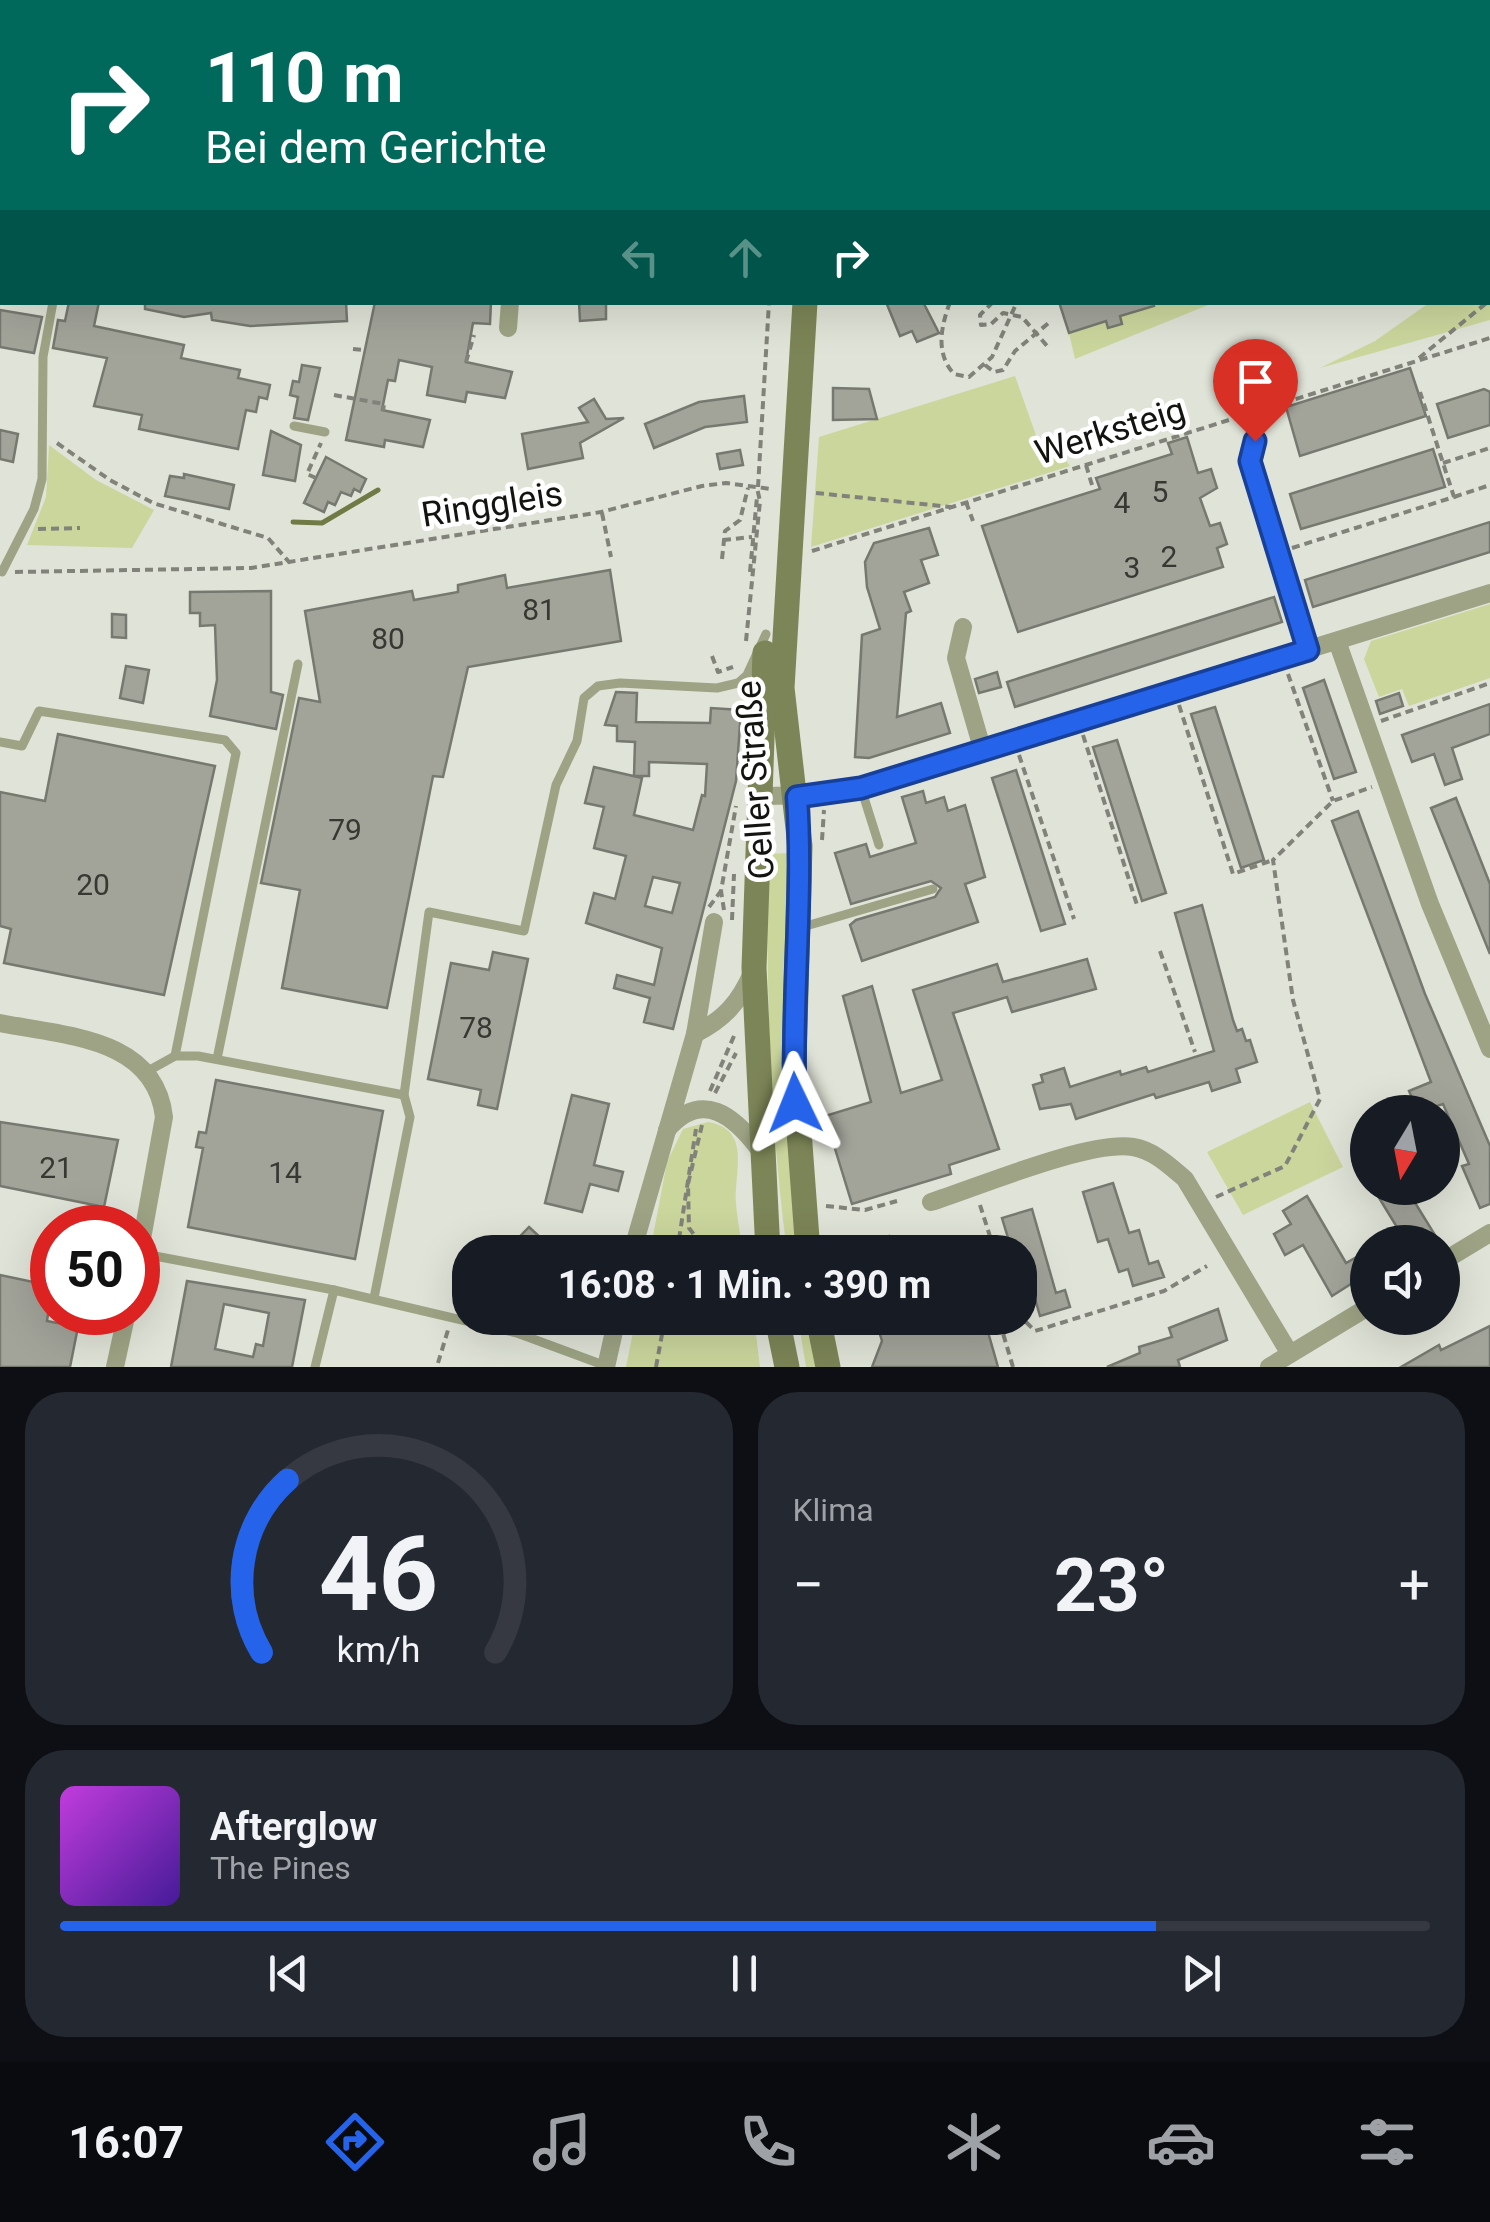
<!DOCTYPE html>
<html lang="de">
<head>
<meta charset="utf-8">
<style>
	:root { --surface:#171b24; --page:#242831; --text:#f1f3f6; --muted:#9ea1a6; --line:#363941; --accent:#2563eb }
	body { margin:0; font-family:Roboto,sans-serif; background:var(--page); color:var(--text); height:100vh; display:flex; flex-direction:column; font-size:38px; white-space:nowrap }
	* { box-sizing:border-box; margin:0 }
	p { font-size:32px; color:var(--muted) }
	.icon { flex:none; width:55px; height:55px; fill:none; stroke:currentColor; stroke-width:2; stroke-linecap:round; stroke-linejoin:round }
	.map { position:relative; height:1367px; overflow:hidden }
	.drawer { display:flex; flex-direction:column; gap:25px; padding:25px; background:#0d0f14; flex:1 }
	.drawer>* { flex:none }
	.hud { position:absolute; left:0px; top:0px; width:1490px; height:305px; box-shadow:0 10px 40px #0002; background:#00695c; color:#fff; overflow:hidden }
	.needle { width:65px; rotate:190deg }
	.buttons { position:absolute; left:1350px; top:1095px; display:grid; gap:20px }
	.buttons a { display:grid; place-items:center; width:110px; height:110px; border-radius:50%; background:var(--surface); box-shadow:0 10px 40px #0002; font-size:50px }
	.speed { position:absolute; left:30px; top:1205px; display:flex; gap:20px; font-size:50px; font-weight:700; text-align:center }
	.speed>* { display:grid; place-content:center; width:130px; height:130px; border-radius:50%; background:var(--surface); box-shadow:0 10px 40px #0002; line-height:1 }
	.speed .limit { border:15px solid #d22; background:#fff; color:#111 }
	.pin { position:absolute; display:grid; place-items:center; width:85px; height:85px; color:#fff; margin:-102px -42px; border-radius:50% 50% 50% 0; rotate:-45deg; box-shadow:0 0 10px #0007 }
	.pin .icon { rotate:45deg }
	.me { position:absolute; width:110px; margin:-55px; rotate:358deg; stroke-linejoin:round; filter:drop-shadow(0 0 8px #0008) }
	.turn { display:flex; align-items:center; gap:35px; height:210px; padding:0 40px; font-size:45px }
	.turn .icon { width:130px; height:130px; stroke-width:2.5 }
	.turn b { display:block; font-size:70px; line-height:85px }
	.lanes { display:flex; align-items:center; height:95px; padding:0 40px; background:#0003; justify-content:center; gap:50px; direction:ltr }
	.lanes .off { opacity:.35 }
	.big { font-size:75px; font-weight:700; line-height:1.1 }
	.drawer .card { flex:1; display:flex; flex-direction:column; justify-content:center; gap:15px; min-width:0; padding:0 35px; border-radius:40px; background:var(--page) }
	.drawer .dial { align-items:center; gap:0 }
	.dial svg { height:260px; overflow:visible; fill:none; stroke:var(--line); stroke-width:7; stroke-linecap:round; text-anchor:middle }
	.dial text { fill:var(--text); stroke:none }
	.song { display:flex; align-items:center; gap:30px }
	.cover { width:120px; height:120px; border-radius:15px; background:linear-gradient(135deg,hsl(290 70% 55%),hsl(260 70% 35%)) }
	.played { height:10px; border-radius:5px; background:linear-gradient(90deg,var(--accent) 80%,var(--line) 80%) }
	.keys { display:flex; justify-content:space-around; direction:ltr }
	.heat { display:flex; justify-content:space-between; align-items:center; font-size:55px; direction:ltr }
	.drawer .tiles { flex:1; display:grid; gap:25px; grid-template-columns:1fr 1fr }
	.card:last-child { grid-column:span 2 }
	.trip { position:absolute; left:452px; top:1235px; width:585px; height:100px; border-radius:40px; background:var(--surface); box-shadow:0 10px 40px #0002; font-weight:700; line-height:100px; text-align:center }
	.tabs { display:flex; height:160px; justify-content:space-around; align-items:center; background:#090b0e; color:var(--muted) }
	.tabs .icon { width:70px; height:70px }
	.tabs .selected { color:var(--accent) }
	.tabs b { font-size:45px; color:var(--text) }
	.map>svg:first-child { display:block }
</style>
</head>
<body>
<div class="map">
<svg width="1490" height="1367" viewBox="0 0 1490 1367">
	<rect width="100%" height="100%" fill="#e0e3d7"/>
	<g fill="#cbd69d">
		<path d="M1490,241V320L1320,368L1375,341L1429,303L1488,302Z"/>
		<path d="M1163,303H1213L1075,359L1069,333L1106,320L1108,328L1122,324L1120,316Z"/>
		<path d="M1015,376L1038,441L1091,439L1058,450L1070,466L811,547L819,437Z"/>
		<path d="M49,445L96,480L154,510L132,548L27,545L46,497Z"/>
		<path d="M1490,604V678L1409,706L1402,689L1379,697L1364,659L1371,641Z"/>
		<path d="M790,853L799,1252H787C769,1116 767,991 767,854Z"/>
		<path d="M1310,1102L1343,1167L1243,1215L1207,1152Z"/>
		<path d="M708,1122C752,1129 734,1172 736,1203C737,1220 741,1236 743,1252H650L667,1162L683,1129Z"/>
		<path d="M636,1318H754L760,1367H626Z"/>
		<path d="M798,1318H809L818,1367H806Z"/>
	</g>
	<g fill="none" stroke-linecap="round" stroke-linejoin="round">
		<path stroke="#707a45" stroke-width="5" d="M293,522L322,523L378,490"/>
	</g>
	<g fill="#a2a49a" stroke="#76796f" stroke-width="2.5" fill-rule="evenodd">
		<path d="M69,302H99L94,326L184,345L181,358L240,370L238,378L270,385L267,399L259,397L256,412L246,410L238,449L139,429L142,415L94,406L107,358L53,348L58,320L65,321Z"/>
		<path d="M145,302H346L347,321L250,326L212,320L211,313L184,317L145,309Z"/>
		<path d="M375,302H491L490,324L473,323L466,362L512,372L505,398L467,392L465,402L427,395L432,367L399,360L395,381L388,380L382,410L430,420L423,447L385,440L384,447L346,440Z"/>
		<path d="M579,302H606V319L580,321Z"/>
		<path d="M886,302H923L939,333L917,342L912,331L900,336Z"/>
		<path d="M1059,302H1153L1154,306L1120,316L1122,324L1108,328L1106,321L1069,333Z"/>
		<path d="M0,310L42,317L34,353L0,347Z"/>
		<path d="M302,365L320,368L308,420L294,418L298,397L290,395L293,381L299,382Z"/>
		<path d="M1410,368L1426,416L1300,456L1286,407Z"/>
		<path d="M833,388L869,389L877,419L833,420Z"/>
		<path d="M1484,389L1490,392V425L1448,438L1437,404Z"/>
		<path d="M744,396L747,422L705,427L654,448L645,424L699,402Z"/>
		<path d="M594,399L606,419L624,418L580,443L583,458L528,469L522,434L588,422L579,408Z"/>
		<path d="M0,430L18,434L13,462L0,459Z"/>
		<path d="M271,431L301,445L295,481L263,475Z"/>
		<path d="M1187,437L1198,473L1211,469L1217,488L1200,498L1210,526L1220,523L1227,544L1217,548L1223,567L1018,632L982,526L1100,489L1096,478L1172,454L1168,443Z"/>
		<path d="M1433,449L1445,487L1301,529L1290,494Z"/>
		<path d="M740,450L743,465L720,469L717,454Z"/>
		<path d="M326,457L366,479L360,492L354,489L351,496L341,492L335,505L328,502L324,512L304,503Z"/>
		<path d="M184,474L234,485L229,509L165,496L170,476L184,478Z"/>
		<path d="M1490,522V552L1313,607L1305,580Z"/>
		<path d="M929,528L938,555L921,560L929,583L904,592L911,611L906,613L897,717L941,703L950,733L869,758L855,757L862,635L880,629L867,587L865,562L874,543Z"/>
		<path d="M610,570L621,641L468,667L443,777L433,776L387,1008L282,988L300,890L261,883L299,698L320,702L305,611L412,591L414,600L458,592V585L505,575L507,588Z"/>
		<path d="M271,591V692L283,695L276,729L210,716L217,680L215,625L200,626V613H190V592Z"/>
		<path d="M1274,597L1282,622L1015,707L1007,682Z"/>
		<path d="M112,614L126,615V638L112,637Z"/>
		<path d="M126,666L149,670L143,703L120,698Z"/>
		<path d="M997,672L1001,687L979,693L975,679Z"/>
		<path d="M1324,680L1356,772L1334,779L1303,688Z"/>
		<path d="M616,692L637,693L636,722L710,723L711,708L741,710L736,781L673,1029L644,1022L650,998L614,988L617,975L654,985L662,948L586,923L594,893L615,899L626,856L594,848L604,807L585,803L594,767L642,778L634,815L693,830L702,795L705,796L707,764L649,762V776H634L635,742L617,741V726L605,725ZM653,877L680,883L672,913L645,906Z"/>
		<path d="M1399,693L1403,706L1380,714L1376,701Z"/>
		<path d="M1490,704V734L1452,748L1462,779L1445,785L1434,754L1412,762L1402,735Z"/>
		<path d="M1215,707L1264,860L1241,868L1191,714Z"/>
		<path d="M58,734L215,766L164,995L4,963L11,929L0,926V792L45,801Z"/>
		<path d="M1117,740L1166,893L1142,901L1093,747Z"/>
		<path d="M1016,770L1065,924L1041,931L992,778Z"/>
		<path d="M923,791L926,803L944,797L948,811L965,805L985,877L965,884L978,922L862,961L850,925L856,920L935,897L941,888L931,881L851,904L835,853L866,844L870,857L916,843L902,797Z"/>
		<path d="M1456,798L1490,884V954L1431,808Z"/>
		<path d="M1358,811L1425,994L1490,1146V1204L1480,1208L1462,1166L1469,1164L1443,1104L1418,1112L1409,1091L1431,1082L1332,821Z"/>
		<path d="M1202,905L1233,1020L1237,1031L1242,1029L1246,1041L1250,1040L1257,1062L1236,1069L1240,1082L1212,1091L1209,1082L1156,1098L1154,1094L1076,1119L1071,1104L1040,1109L1033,1085L1043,1082L1041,1075L1064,1068L1070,1087L1120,1071L1121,1075L1146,1067L1148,1072L1214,1051L1175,913Z"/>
		<path d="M493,952L528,959L497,1109L478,1105L481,1090L428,1079L451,963L489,970Z"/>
		<path d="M1087,959L1096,989L1012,1012L1007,997L953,1013L999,1149L949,1165L951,1174L852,1204L825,1116L871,1102L843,996L872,986L901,1093L942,1080L913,990L997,964L1003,982Z"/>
		<path d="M216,1080L383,1111L355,1259L188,1227L203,1148L196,1147L199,1132L206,1133Z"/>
		<path d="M572,1095L609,1104L594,1165L623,1172L618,1191L590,1184L582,1212L545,1203Z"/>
		<path d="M0,1122L118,1140L104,1207L0,1186Z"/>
		<path d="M1113,1183L1129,1233L1139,1230L1149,1264L1158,1261L1164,1277L1133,1286L1128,1269L1119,1272L1108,1239L1098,1242L1083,1192Z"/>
		<path d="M1373,1188H1406L1435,1235L1423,1242H1406Z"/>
		<path d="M1307,1196L1346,1263L1362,1254L1368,1264V1273L1332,1296L1303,1245L1285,1255L1274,1234L1291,1224L1283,1211Z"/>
		<path d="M1032,1209L1056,1293L1065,1290L1070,1307L1040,1316L1035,1299L1026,1302L1020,1282V1248L1012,1251L1002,1218Z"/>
		<path d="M529,1227L556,1252H505Z"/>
		<path d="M889,1236L894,1252H846L845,1249Z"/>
		<path d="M0,1275L52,1286L47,1321L78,1327L70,1367H0Z"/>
		<path d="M187,1281L305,1300L292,1367H171ZM224,1304L269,1313L263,1346L256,1344L253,1357L215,1349Z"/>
		<path d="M1218,1309L1227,1340L1178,1360L1180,1367H1107L1140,1353L1139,1347L1172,1337L1169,1328Z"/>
		<path d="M875,1318H984L998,1367H872L882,1341Z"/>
		<path d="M1490,1326V1367H1401L1439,1345L1441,1350Z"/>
	</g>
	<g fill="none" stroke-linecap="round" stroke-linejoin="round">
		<g stroke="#81837a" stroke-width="4" stroke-dasharray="8 5" stroke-linecap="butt">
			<path d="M842,0V2"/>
			<path d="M838,2V0"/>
			<path d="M975,2L981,0"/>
			<path d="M1060,2L1063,0"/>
			<path d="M1177,2L1181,0"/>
			<path d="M0,182L2,181"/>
			<path d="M950,302C941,327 935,353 954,374L969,377L992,357L1017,302"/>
			<path d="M993,302L980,315L981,325L991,324L1003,313L1022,317L1048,347"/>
			<path d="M353,349L364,350"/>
			<path d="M1419,358L1490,300"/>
			<path d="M466,362L474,335"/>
			<path d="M985,365L994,372L1003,370L1015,351L1051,321"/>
			<path d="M334,395L384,404L383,411"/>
			<path d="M57,443L110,480L153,503L268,538L289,562"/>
			<path d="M1443,463L1490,448"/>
			<path d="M1086,465L1092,485"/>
			<path d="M316,478L307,474L321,443"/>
			<path d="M758,487L769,302"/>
			<path d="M816,493L951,507"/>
			<path d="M1454,497L1490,485"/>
			<path d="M966,502L973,521"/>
			<path d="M602,513L611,557"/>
			<path d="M38,529L80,528"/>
			<path d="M723,540L752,537"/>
			<path d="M1292,548L1454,497L1420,392"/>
			<path d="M812,551L1490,338"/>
			<path d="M722,559L725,531L740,520L748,488"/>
			<path d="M15,572L251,568L601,512L702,486L726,483L771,489"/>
			<path d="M750,572L757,497"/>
			<path d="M746,641L760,501L757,488"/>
			<path d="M712,656L718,672L733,667"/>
			<path d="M1288,674L1333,801"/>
			<path d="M1179,705L1233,874L1273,860"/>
			<path d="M1381,721L1490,683"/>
			<path d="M1083,735L1137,905"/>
			<path d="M1019,755L1074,919"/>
			<path d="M822,840L824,810"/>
			<path d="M709,907L721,891"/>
			<path d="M724,910L721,891L736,806"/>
			<path d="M732,920L734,874"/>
			<path d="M1160,951L1195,1052"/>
			<path d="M710,1091L734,1036"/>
			<path d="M715,1093L736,1053"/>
			<path d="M702,1125L688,1184L689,1228L707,1252"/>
			<path d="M1216,1197L1285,1166L1320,1099L1293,1000L1273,860L1333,801L1372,787"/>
			<path d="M980,1205L995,1252"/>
			<path d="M826,1206L865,1210L897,1201"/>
			<path d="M677,1252L696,1129"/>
			<path d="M1026,1322L1035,1331L1164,1291L1207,1266"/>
			<path d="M438,1363L448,1330"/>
			<path d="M656,1367L665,1318"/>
			<path d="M1013,1367L1002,1330L1026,1322L1020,1312"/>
		</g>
		<g stroke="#9da384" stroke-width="9">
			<path d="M1488,203L1490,199"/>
			<path d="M294,426L325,432"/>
			<path d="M2,572L34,509L42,479L43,357L53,302"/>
			<path d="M0,742L22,746L39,711L225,740L236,753L175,1056"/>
			<path d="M861,788L879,845"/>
			<path d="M799,928L933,889"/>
			<path d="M217,1059L298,664"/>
			<path d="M148,1071L175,1056H198L404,1095"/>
			<path d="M139,1253L334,1290"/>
			<path d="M374,1298L410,1117L404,1095L429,912L524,931L556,785L577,741L584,698L598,686L620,683L717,688L738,683L747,675L766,634"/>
			<path d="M315,1367L334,1290L517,1333L606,1366"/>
		</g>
		<g stroke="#9da384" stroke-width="18">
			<path d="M145,0V2"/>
			<path d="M420,0L421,2"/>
			<path d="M615,2L616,0"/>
			<path d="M0,232H2"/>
			<path d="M508,328L510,302"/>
			<path d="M1255,441L1250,461L1307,650"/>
			<path d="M963,627L956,658L982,748"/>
			<path d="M1337,641L1430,904L1490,1049"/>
			<path d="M761,796L825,795L861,788L1490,593"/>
			<path d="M0,1023C64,1036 155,1037 164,1117L138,1261"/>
			<path d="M695,1034C724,1019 739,1003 752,973"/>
			<path d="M667,1130C702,1089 734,1116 759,1149"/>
			<path d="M931,1202C978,1187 1089,1140 1133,1147C1153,1150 1170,1166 1185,1179L1290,1354"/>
			<path d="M632,1252L695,1034L714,922"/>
			<path d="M1442,1262L1490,1233"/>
			<path d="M115,1367L127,1312"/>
			<path d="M606,1367L617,1318"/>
			<path d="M1269,1367L1368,1307"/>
		</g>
		<g stroke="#7c8557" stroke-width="25">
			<path d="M806,2V0"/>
			<path d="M805,302L782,688L800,846L794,1064L808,1252"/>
			<path d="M765,653L754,968L768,1252"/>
			<path d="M777,1318L787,1367"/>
			<path d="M818,1318L828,1367"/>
		</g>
	</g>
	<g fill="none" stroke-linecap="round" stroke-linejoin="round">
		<g stroke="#184099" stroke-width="25">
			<path id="route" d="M795,1103C791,1001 804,899 797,797L861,788L1308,650L1250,461L1255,441"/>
		</g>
		<use href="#route" stroke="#2563eb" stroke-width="18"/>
	</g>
	<g text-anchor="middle" stroke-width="9" stroke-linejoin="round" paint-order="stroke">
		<g font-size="30" fill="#373832">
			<text x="1160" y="502">5</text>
			<text x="1122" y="513">4</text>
			<text x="1169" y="567">2</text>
			<text x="1132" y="578">3</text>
			<text x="539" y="620">81</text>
			<text x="388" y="649">80</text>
			<text x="345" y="840">79</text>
			<text x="93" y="895">20</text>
			<text x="476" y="1038">78</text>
			<text x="56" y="1178">21</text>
			<text x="285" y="1183">14</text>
		</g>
		<g font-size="35" fill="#131410" stroke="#fff">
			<text transform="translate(1110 431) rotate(-17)" y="12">Werksteig</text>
			<text transform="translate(492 504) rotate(-9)" y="12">Ringgleis</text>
			<text transform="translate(755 780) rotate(-94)" y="12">Celler Straße</text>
		</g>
	</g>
</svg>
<div class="buttons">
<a><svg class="needle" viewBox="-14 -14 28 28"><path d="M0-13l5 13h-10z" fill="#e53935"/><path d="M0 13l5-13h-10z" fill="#9ea1a6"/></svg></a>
<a><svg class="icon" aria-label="sound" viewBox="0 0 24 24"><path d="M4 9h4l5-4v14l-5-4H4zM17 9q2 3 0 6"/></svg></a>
</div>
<div class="speed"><div class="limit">50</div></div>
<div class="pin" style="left:1255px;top:441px;background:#d93025"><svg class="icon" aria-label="arrive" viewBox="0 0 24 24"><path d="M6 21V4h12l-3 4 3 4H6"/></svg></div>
<svg class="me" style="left:795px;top:1103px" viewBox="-20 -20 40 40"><path d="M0-17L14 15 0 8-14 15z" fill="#2563eb" stroke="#fff" stroke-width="4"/></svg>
<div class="trip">16:08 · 1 Min. · 390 m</div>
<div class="hud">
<div class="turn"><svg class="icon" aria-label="right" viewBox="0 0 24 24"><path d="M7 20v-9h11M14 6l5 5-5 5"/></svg><div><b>110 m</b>Bei dem Gerichte</div></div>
<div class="lanes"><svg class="icon off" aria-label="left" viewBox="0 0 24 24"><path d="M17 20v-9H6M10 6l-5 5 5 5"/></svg><svg class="icon off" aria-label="ahead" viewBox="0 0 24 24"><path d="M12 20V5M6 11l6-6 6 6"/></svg><svg class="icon" aria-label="right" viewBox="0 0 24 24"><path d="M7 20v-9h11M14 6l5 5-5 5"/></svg></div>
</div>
</div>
<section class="drawer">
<div class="tiles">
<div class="card dial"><svg viewBox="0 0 100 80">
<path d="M14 69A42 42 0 1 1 86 69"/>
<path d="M14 69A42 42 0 0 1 22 16" stroke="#2563eb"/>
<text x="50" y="56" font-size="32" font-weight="700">46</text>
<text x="50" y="72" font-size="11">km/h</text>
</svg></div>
<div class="card"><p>Klima</p>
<div class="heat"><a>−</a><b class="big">23°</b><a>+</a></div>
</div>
<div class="card">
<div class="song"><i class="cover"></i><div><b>Afterglow</b><p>The Pines</p></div></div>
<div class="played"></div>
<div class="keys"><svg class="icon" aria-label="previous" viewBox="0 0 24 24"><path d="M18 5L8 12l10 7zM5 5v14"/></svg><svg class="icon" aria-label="pause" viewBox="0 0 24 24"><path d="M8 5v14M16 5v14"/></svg><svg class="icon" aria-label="next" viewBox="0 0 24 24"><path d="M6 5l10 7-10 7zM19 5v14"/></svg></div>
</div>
</div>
</section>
<nav class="tabs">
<b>16:07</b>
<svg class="icon selected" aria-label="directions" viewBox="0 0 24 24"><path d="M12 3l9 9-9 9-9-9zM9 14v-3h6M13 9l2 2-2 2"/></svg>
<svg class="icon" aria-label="music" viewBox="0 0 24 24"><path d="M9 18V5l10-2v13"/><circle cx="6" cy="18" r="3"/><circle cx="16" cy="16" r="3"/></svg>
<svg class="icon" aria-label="phone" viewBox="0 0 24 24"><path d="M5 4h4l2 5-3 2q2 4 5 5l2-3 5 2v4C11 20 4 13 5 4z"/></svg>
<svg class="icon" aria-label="climate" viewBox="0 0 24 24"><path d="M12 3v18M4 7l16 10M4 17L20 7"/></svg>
<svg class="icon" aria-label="car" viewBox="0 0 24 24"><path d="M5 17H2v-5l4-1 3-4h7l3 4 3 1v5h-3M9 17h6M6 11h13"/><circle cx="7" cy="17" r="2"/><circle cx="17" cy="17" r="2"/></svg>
<svg class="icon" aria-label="filters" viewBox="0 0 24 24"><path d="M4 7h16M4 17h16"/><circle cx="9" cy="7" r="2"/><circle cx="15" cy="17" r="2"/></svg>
</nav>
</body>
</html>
